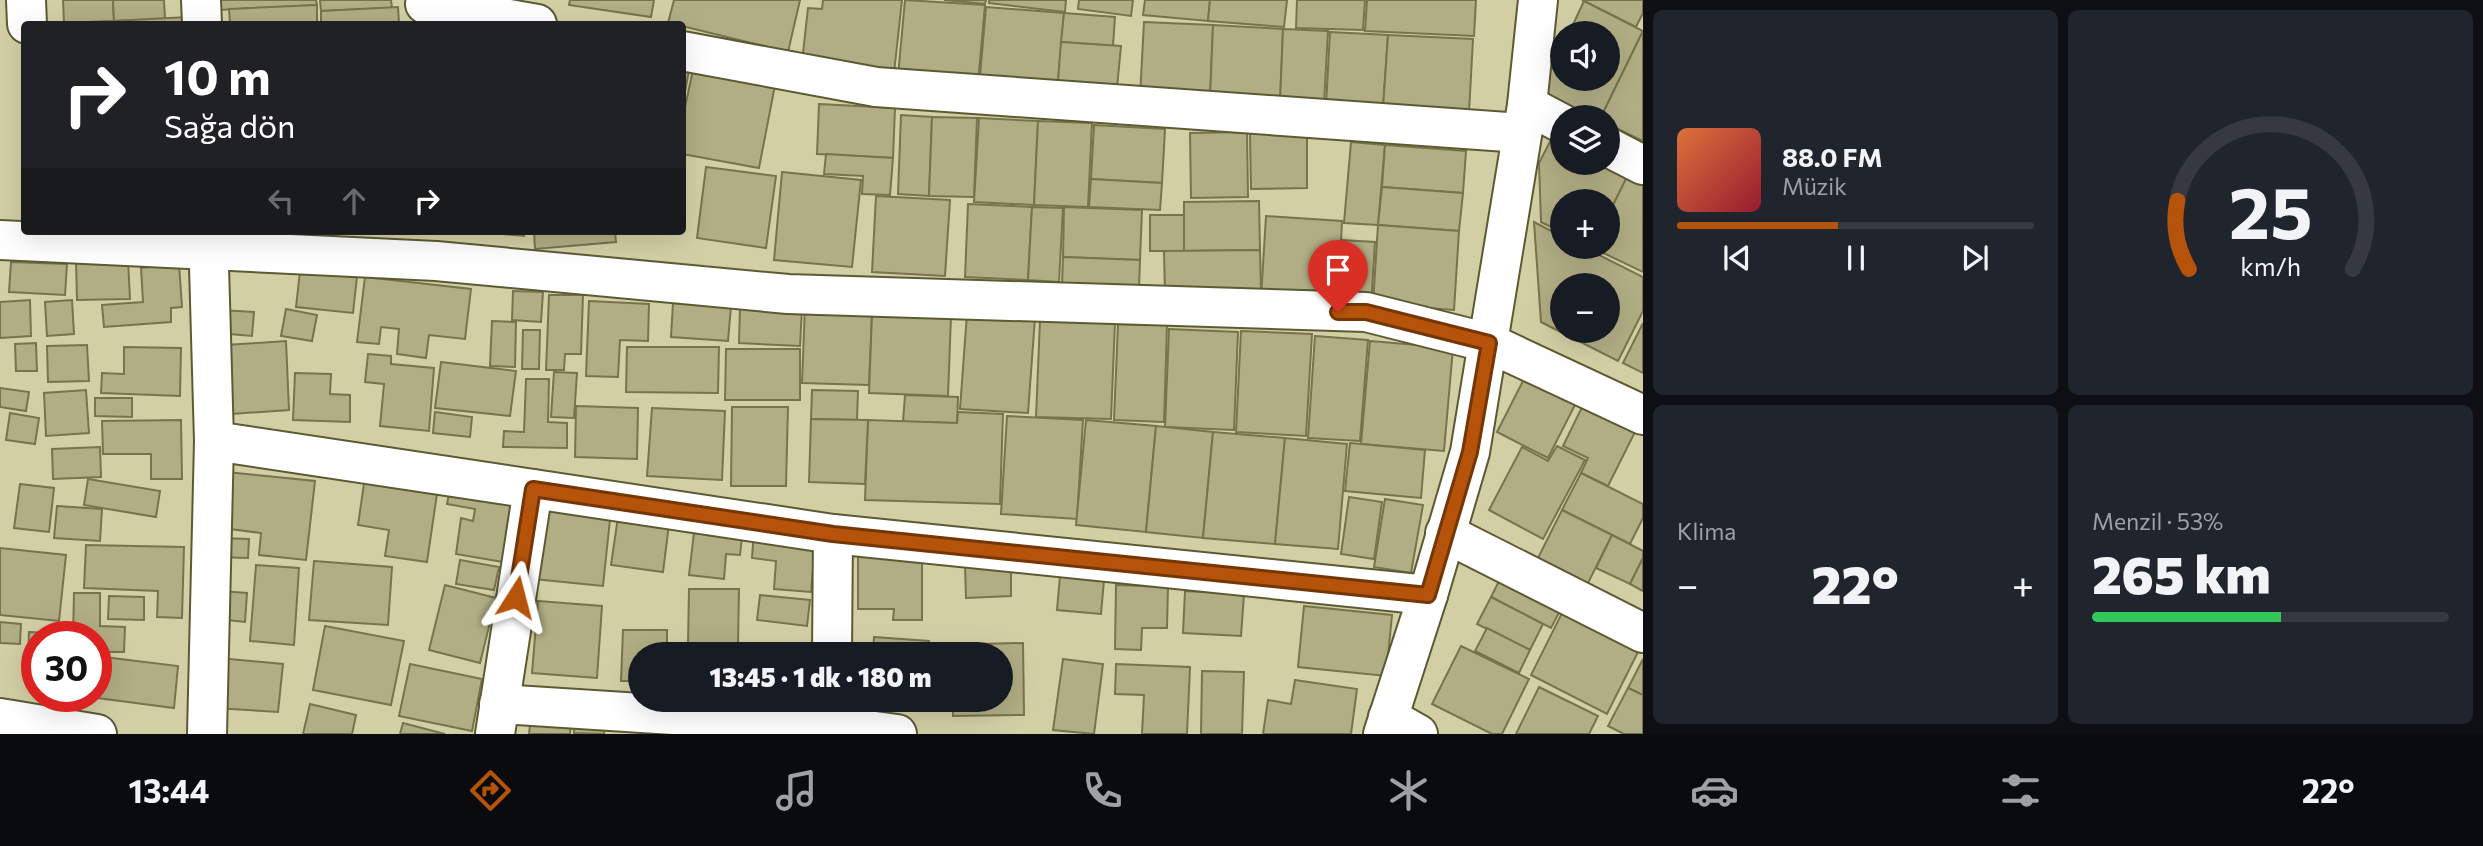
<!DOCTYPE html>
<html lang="tr">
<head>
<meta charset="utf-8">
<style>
	:root { --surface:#171b24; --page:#20242c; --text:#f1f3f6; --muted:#9ea1a6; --line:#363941; --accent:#b45309 }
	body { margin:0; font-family:Commissioner,sans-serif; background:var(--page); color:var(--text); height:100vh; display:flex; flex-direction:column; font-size:26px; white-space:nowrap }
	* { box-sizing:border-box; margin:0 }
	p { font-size:23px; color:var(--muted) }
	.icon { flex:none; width:38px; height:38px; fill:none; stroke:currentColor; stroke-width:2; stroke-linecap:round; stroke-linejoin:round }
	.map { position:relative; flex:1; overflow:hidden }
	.panel { display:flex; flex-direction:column; gap:10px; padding:10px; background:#0d0f14; width:840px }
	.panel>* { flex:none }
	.hud { position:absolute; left:21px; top:21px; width:665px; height:214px; border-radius:7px; box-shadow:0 7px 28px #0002; background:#202124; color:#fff; overflow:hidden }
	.buttons { position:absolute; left:1550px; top:21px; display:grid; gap:14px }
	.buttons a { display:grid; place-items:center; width:70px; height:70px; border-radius:50%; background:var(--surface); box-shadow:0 7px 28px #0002; font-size:35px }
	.speed { position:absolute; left:21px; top:621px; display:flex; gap:14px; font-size:35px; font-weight:700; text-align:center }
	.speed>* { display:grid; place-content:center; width:91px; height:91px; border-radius:50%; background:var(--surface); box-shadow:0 7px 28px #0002; line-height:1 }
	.speed .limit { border:10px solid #d22; background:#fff; color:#111 }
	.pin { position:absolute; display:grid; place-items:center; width:60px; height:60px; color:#fff; margin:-72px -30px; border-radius:50% 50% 50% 0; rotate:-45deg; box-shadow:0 0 7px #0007 }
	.pin .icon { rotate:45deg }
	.me { position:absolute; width:77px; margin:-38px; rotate:9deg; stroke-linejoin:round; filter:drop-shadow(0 0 5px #0008) }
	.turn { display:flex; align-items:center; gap:24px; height:147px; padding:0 28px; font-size:32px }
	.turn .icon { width:91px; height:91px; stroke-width:2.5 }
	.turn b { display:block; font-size:49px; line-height:60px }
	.lanes { display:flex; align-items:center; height:66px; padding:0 28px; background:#0003; justify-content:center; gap:35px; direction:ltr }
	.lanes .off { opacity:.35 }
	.big { font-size:52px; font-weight:800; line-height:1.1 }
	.panel .card { flex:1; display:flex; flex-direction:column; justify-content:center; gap:10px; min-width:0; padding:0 24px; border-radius:10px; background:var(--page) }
	.panel .dial { align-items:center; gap:0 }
	.dial svg { height:182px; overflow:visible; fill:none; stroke:var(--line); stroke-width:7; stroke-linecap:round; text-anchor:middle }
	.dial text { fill:var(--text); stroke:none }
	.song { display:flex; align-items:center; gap:21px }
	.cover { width:84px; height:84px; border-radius:10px; background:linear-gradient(135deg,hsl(20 70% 55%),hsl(350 70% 35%)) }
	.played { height:7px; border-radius:4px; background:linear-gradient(90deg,var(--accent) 45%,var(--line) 45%) }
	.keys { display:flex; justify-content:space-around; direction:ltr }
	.heat { display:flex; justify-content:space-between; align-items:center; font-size:38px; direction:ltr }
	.charge { height:10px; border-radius:5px; background:linear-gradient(90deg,#34c759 53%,var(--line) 0) }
	.panel .tiles { flex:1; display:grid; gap:10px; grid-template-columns:repeat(2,1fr) }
	.trip { position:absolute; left:628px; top:642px; width:385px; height:70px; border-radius:35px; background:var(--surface); box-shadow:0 7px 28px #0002; font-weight:800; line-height:70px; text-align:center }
	.tabs { display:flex; height:112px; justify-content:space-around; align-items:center; background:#090b0e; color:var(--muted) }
	.tabs .icon { width:49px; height:49px }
	.tabs .selected { color:var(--accent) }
	.tabs b { font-size:32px; color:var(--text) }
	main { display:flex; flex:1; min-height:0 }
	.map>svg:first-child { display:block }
</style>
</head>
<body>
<main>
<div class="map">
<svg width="1643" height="734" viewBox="0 0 1643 734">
	<rect width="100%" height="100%" fill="#d3cfa5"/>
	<g fill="#b1ae85" stroke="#77744d" stroke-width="2" fill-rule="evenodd">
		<path d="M63,0H113L114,21L64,23Z"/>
		<path d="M113,0H164L165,19L114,21Z"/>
		<path d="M219,0H316L317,5L219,10Z"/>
		<path d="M320,0H391L392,8L321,11Z"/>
		<path d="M570,0H654L651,17L569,5Z"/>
		<path d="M674,0H800L788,52L682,26V24L668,23Z"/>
		<path d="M823,0H902L894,73L802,62L808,8L822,9Z"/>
		<path d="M905,0L985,5L978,83L898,76Z"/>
		<path d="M944,0H986L985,4Z"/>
		<path d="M989,0H1066L1065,12L989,3Z"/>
		<path d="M1079,0H1133L1131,16L1078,9Z"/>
		<path d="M1145,0H1210L1208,21L1143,15Z"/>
		<path d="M1210,0H1287L1284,27L1208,21Z"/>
		<path d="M1297,0H1365L1363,30L1296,28Z"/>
		<path d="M1367,0H1476L1474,36L1365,31Z"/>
		<path d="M1582,0H1643V13L1636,27Z"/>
		<path d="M1584,1L1643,31L1601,117H1593L1540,91L1563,45V79H1608V33H1569Z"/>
		<path d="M317,5V24H230L229,9Z"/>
		<path d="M398,7L399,24H321V11Z"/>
		<path d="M986,7L1064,13L1057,94L979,87Z"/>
		<path d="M1064,13L1115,17L1113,46L1061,42Z"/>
		<path d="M187,17V24H114V21Z"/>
		<path d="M114,21V24H52L64,23Z"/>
		<path d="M1144,22L1213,25L1210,99L1140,96Z"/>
		<path d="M1213,25L1283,29L1280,102L1210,99Z"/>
		<path d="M1283,29L1328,31L1324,104L1280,102Z"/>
		<path d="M1643,31V141L1608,124V117H1601Z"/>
		<path d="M1330,32L1388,35L1383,108L1326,105Z"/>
		<path d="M1388,35L1473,39L1469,112L1383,108Z"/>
		<path d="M1061,42L1121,46L1116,98L1057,94Z"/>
		<path d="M682,69L689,70L682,109Z"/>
		<path d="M693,70L775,85L759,168L682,154V121Z"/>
		<path d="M819,104L895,108L893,158L817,154Z"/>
		<path d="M901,115L932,117L929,196L898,194Z"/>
		<path d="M932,117L977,118L974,197L929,196Z"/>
		<path d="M979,118L1038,121L1034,205L974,202Z"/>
		<path d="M1038,121L1092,123L1088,207L1034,205Z"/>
		<path d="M1094,125L1165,129L1162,183L1091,179Z"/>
		<path d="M1247,132L1248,197L1191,198L1190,133Z"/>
		<path d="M1555,132L1563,136V163H1608L1631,169L1608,215V201H1563V233L1541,222L1539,163Z"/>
		<path d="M1250,134H1307V188L1251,189Z"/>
		<path d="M1351,142L1385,145L1378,225L1344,223Z"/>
		<path d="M1385,145L1466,151L1463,193L1382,187Z"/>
		<path d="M826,154L893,158L890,195L862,194L863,176L824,174Z"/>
		<path d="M706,167L776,176L766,248L697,238Z"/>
		<path d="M782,172L861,180L852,267L774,260Z"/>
		<path d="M1629,173L1643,180V272L1593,248L1608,247V215Z"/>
		<path d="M1091,179L1162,183L1160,210L1089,207Z"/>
		<path d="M1382,187L1463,193L1459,231L1378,225Z"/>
		<path d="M876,196L950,200L945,276L872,272Z"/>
		<path d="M1259,201L1260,250L1184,251V202Z"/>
		<path d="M968,204L1032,207L1028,280L965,277Z"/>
		<path d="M1032,207L1063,208L1059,282L1028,280Z"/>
		<path d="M1064,207L1142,210L1140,260L1063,257Z"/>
		<rect x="1150" y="215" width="34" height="36"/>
		<path d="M1266,216L1342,221L1338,303L1261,298Z"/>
		<path d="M1534,222L1563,237V247H1583L1643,277V311L1618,361L1541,322ZM1563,285H1608V331H1563Z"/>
		<path d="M1378,225L1459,231L1454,310L1373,304Z"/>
		<path d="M222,231H330L223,236Z"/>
		<path d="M473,231H524V236Z"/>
		<path d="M534,231H615L616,242L535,249Z"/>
		<path d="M1341,240L1375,242L1371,305L1338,303Z"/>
		<path d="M1260,250L1261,293L1165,294L1164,251Z"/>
		<path d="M1063,257L1140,260L1139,288L1062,285Z"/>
		<path d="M128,260L130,299L77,300L76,261Z"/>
		<path d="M11,262L67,264L65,295L9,292Z"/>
		<path d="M179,264L182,307L171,308V322L104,327L102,305L143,302L141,268Z"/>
		<path d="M300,271L357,277L353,313L296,307Z"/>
		<path d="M365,277L471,289L465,339L429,335L426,358L397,354L399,329L381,327L379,344L357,342Z"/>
		<path d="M513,291L543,292L541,322L512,320Z"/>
		<path d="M549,295H583L581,354H565L564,370H546Z"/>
		<path d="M30,300L31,336L0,338V302Z"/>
		<path d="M72,300L74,334L47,336L45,302Z"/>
		<path d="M589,301L649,304L648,341L620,340L618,377L586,376Z"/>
		<path d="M673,303L731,306L728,341L671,337Z"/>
		<path d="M740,305L802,308L800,346L739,343Z"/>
		<path d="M805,306L872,314L869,385L802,383Z"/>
		<path d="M286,309L317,315L312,341L281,336Z"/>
		<path d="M220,310L254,312L252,336L218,333Z"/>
		<path d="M967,313L1035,318L1028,413L960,409Z"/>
		<path d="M872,314L951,316L948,396L869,393Z"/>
		<path d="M1040,320L1115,322L1111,419L1036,417Z"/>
		<path d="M492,321L516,322L515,367L490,366Z"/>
		<path d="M1643,323V373L1623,363Z"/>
		<path d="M1118,324L1167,325L1164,422L1114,420Z"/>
		<path d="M1169,329L1238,332L1234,430L1165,427Z"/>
		<path d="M523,330H540L539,369H522Z"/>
		<path d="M1241,331L1312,334L1306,436L1236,432Z"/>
		<path d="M1315,336L1368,340L1360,441L1308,438Z"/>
		<path d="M286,341L289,410L231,414L226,345Z"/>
		<path d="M1370,341L1453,348L1444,451L1361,444Z"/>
		<path d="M36,343L37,371H16L15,344Z"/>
		<path d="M87,345L89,381L48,382L47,346Z"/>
		<path d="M124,347L181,348L180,396L101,393L102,373L124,374Z"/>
		<path d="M627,347H719L718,393L626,392Z"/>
		<path d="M726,349H800V400H725Z"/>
		<path d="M368,354L391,356V364L434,368L429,431L380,426L384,384L365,382Z"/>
		<path d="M441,362L516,371L510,416L435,408Z"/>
		<path d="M554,372L577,373L574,418L551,417Z"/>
		<path d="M295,373L331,374L330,394L350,395V422L293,420Z"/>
		<path d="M1527,373L1578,399L1548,458L1497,432Z"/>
		<path d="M526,379H549L548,422L567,423V448L503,447L504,431L524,432Z"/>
		<path d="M0,388L29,392L26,411L0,407Z"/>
		<path d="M86,390L89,433L46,436L44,393Z"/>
		<path d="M812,390L858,391L857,420L811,419Z"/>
		<path d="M905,395L958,397L957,423L903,422Z"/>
		<path d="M95,398H132V417L95,416Z"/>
		<path d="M1583,405L1635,432L1608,486L1581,473L1588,458L1563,446Z"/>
		<path d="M576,406L638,408L637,459L575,457Z"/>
		<path d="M732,407H788L786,486H731Z"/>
		<path d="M652,408L725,411L722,480L647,476Z"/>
		<path d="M435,412L472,417L470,437L433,433Z"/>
		<path d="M958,412L1003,414L1000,504L865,500L868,420L957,423Z"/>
		<path d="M10,413L39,418L35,444L6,440Z"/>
		<path d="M1007,416L1083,420L1077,519L1001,514Z"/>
		<path d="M811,419L868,420L865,484L809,482Z"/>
		<path d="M181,420L182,479H151V454H103L102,421Z"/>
		<path d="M1086,420L1156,426L1146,532L1076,525Z"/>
		<path d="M1156,426L1213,432L1203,538L1146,532Z"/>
		<path d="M1213,432L1285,438L1275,544L1203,538Z"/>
		<path d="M1285,438L1347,444L1338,549L1275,544Z"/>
		<path d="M1350,443L1425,450L1421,498L1345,491Z"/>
		<path d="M1557,446L1585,460L1543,539L1489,510L1522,447L1548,461Z"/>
		<path d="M100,447L101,477L53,479L52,449Z"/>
		<path d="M366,470L439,480L427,562L385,556L389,530L358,525Z"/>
		<path d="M227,472L315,481L306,560L259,555L261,533L221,528Z"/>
		<path d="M1581,473L1643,504V518L1630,544L1562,510Z"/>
		<path d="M88,479L160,491L156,517L84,505Z"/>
		<path d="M451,483L520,494L509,563L456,554L461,518L473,521L475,509L447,504Z"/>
		<path d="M20,484L54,488L49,532L14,528Z"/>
		<path d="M1349,497L1382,502L1374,559L1341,554Z"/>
		<path d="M1385,499L1423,505L1411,573L1374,567Z"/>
		<path d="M541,504L611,510L603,586L534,579Z"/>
		<path d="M57,506L102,509L100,541L54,538Z"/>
		<path d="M1562,510L1612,535L1587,585L1537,560Z"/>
		<path d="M618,517L669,524L663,572L611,565Z"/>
		<path d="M695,524L743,529L740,555L726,554L724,579L689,575Z"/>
		<path d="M754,531L816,537L811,592L774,589L776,561L752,558Z"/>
		<path d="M1612,535L1643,551V558L1630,584L1596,568Z"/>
		<path d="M217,538L249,539L248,558L216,557Z"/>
		<path d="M86,545L184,547L182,618L157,617L158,591L84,588Z"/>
		<path d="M0,548L66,555L59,621L0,615Z"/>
		<path d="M858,556H922V620H893L894,609H858Z"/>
		<path d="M1643,558V591L1630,584Z"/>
		<path d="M460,560L499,567L494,590L456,584Z"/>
		<path d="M314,561L392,567L388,625L309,620Z"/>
		<path d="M1011,564V596L966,598L965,566Z"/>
		<path d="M256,565L299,568L294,645L250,641Z"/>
		<path d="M1505,569L1566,599L1551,628L1491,597Z"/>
		<path d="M1060,576L1104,580L1101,614L1057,610Z"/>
		<path d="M445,585L496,598L480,663L429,650Z"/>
		<path d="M1116,585L1168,587L1167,628H1142L1141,650L1115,649Z"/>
		<path d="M689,589H739L738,646L688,645Z"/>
		<path d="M221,591L247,593L245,622L218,619Z"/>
		<path d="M1185,591L1244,594L1241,636L1183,633Z"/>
		<path d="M74,593H100V626L125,627L124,652H96V637H73Z"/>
		<path d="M760,595L810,600L807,626L757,620Z"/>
		<path d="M109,596L144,597V620L108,619Z"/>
		<path d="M1491,597L1543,624L1530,650L1477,624Z"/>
		<path d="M538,601L602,606L597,678L532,673Z"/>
		<path d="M1304,606L1392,615L1386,676L1298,667Z"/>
		<path d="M1564,609L1640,648L1607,714L1531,675Z"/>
		<path d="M0,622L21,624L20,644L0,643Z"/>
		<path d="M325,626L404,641L391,705L313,690Z"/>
		<path d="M1487,628L1530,650L1519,673L1475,651Z"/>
		<path d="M623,630H667V654H640V681H621Z"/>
		<path d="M29,632L63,634V637H37V688L27,687Z"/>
		<path d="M874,637L929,641L928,654H873Z"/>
		<path d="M1023,643L1024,715L953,716V700H1001V654H977V644Z"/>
		<path d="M1461,646L1529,679L1502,734H1492L1432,704Z"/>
		<path d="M807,647V654H772L771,649Z"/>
		<path d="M96,656L178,666L174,708L90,697L96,696Z"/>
		<path d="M219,658L283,664L278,712L215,708Z"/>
		<path d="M1063,659L1103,664L1094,734L1053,730Z"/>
		<path d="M1643,659V695L1628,688Z"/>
		<path d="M410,664L482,679L472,731L399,716Z"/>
		<path d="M1116,664L1190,667L1187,734H1142L1144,695L1115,694Z"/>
		<path d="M1202,671L1244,672L1242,734H1201Z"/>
		<path d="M1295,680L1357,689L1351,734H1263L1268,700L1291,704Z"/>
		<path d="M1539,687L1598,716L1589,734H1516Z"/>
		<path d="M1628,688L1643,695V734H1624L1608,726Z"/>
		<path d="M775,700H810L811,705L775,707Z"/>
		<path d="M869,700H925L924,710L869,705Z"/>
		<path d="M310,704L356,715L352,734H303Z"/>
		<path d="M532,708L572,713L570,734H529Z"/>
		<path d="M575,711L606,713L604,734L574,733Z"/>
		<path d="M403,723L445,734H400Z"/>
	</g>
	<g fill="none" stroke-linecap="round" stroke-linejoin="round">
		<g stroke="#5d5a33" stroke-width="42">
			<g id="minor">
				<path d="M26,0L27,24"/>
				<path d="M201,0L202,24"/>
				<path d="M425,4L537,24"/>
				<path d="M682,51L876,87L1521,133"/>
				<path d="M1527,105L1563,124"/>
				<path d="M1608,147L1643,165"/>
				<path d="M0,240L436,261L788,294L1366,312L1489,343L1643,415"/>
				<path d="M214,441L833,534L1428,595"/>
				<path d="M1445,533L1643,633"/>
				<path d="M832,654L833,534"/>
				<path d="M499,704L831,725L897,734"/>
				<path d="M1388,717L1418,734"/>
				<path d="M0,718L97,734"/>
				<path d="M207,734L214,441L208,231"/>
				<path d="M495,734L533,489"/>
				<path d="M1383,734L1428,595L1470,452L1527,105L1538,0"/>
			</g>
		</g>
		<use href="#minor" stroke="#fff" stroke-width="38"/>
	</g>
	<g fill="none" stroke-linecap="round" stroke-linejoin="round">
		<g stroke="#753606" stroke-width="18">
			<path id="route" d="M516,597L533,489L833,534L1428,595L1470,452L1489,343L1366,312H1338"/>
		</g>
		<use href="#route" stroke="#b45309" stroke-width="12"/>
	</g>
</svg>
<div class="buttons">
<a><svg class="icon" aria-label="sound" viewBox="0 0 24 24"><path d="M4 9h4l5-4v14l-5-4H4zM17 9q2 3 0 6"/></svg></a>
<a><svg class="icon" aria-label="layers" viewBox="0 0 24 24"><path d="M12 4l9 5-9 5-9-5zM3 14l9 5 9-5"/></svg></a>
<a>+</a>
<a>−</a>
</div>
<div class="speed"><div class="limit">30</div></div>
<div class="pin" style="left:1338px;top:312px;background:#d93025"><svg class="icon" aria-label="arrive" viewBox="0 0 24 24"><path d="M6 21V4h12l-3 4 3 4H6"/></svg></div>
<svg class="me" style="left:516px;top:597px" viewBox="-20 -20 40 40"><path d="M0-17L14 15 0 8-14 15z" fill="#b45309" stroke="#fff" stroke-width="4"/></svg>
<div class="trip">13:45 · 1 dk · 180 m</div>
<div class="hud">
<div class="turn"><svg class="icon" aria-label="right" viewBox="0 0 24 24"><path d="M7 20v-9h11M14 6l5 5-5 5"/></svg><div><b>10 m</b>Sağa dön</div></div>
<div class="lanes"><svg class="icon off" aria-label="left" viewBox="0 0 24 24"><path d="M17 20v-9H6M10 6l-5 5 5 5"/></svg><svg class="icon off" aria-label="ahead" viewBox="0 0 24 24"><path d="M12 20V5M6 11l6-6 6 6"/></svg><svg class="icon" aria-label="right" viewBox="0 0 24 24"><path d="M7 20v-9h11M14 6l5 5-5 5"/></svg></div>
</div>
</div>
<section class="panel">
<div class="tiles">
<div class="card">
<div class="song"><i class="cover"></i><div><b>88.0 FM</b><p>Müzik</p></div></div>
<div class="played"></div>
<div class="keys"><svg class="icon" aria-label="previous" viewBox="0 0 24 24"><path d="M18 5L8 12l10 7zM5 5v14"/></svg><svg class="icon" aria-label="pause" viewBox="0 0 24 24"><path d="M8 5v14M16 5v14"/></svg><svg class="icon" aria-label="next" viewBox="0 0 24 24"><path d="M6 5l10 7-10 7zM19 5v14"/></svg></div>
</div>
<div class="card dial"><svg viewBox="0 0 100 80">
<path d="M14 69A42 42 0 1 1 86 69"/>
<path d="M14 69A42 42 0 0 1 9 39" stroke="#b45309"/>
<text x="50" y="56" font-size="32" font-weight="700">25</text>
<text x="50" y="72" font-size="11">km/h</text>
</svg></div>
<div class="card"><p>Klima</p>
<div class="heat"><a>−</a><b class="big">22°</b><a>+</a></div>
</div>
<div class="card"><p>Menzil · 53%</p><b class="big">265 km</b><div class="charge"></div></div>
</div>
</section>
</main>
<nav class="tabs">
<b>13:44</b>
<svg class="icon selected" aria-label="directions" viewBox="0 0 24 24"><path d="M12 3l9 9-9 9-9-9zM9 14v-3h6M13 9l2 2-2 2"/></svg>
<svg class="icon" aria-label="music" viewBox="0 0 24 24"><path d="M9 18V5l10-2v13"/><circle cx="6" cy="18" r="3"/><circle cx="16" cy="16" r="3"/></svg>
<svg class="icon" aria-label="phone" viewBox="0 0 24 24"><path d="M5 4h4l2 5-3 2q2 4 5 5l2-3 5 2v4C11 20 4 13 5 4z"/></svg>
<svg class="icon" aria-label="climate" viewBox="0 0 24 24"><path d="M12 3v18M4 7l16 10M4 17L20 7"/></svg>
<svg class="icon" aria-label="car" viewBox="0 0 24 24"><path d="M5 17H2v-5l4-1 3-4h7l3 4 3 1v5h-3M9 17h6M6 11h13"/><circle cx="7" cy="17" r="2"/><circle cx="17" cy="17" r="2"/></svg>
<svg class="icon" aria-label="filters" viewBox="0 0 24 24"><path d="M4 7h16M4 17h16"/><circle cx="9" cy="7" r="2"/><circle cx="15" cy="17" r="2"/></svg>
<b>22°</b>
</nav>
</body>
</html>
